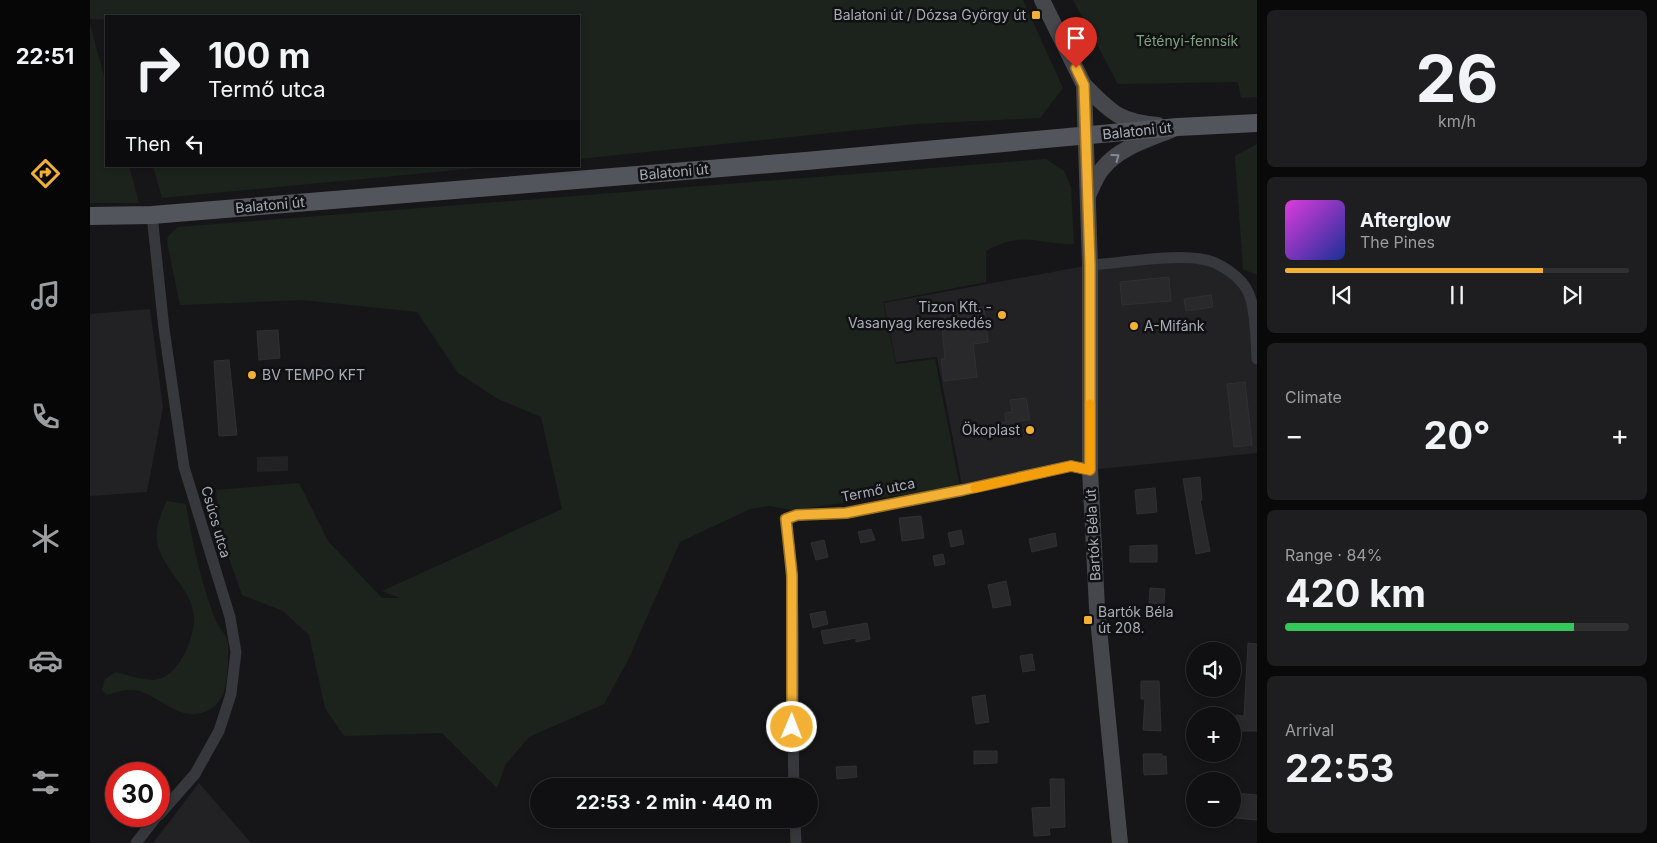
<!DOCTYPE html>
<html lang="en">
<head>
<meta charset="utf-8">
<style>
	:root { --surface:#101012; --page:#1e1e20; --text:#f1f3f6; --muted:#9c9d9f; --line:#303032; --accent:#f2b134 }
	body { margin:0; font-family:Inter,sans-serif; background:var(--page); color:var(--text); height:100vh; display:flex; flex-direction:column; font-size:19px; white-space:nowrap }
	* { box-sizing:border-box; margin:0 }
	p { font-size:16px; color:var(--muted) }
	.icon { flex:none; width:28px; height:28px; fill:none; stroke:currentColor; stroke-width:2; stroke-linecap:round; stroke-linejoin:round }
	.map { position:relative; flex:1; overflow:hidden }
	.drawer { display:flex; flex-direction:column; gap:10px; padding:10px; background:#09090a; width:400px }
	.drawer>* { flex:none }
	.banner { position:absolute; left:15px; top:15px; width:475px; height:152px; border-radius:0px; box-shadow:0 2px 8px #0003,0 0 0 1px var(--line); background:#101012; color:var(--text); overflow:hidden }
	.controls { position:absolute; left:1096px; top:642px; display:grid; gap:10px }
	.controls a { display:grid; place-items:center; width:55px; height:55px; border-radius:50%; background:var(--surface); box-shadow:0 2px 8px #0003,0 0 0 1px var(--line); font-size:25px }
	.speed { position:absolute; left:15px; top:762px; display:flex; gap:10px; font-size:25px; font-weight:700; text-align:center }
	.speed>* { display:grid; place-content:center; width:65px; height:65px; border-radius:50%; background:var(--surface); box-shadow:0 2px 8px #0003,0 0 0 1px var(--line); line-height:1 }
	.speed .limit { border:8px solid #d22; background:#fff; color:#111 }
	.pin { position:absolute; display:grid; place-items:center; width:42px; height:42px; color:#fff; margin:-51px -21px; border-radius:50% 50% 50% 0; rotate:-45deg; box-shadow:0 0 5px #0007 }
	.pin .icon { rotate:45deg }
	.me { position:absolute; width:55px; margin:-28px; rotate:1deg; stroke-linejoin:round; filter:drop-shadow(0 0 4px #0008) }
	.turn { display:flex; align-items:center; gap:18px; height:105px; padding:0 20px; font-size:22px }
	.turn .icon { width:65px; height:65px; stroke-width:2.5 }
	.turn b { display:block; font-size:35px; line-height:42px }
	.then { display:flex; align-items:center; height:48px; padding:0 20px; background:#0003; gap:10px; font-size:19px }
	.big { font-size:38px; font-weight:700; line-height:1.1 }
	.drawer .card { flex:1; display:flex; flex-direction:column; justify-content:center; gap:8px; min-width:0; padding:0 18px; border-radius:8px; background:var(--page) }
	.drawer .dial { align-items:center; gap:0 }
	.dial b { font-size:65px; line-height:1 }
	.song { display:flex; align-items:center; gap:15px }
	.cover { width:60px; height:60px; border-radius:8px; background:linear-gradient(135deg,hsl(300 70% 55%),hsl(230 70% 35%)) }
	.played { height:5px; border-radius:2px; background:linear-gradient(90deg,var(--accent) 75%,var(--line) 75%) }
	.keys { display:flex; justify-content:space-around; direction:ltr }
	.heat { display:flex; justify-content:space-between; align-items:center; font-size:28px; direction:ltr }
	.charge { height:8px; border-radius:4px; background:linear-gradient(90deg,#34c759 84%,var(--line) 0) }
	.trip { position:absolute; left:440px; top:778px; width:288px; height:50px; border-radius:25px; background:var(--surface); box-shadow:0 2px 8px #0003,0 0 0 1px var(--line); font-weight:700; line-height:50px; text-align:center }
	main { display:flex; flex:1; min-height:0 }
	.tabs { display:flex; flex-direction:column; width:90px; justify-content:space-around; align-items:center; background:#060607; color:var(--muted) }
	.tabs .icon { width:35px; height:35px }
	.tabs .active { color:var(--accent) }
	.tabs b { font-size:22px; color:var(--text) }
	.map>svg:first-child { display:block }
</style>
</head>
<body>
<main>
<nav class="tabs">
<b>22:51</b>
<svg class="icon active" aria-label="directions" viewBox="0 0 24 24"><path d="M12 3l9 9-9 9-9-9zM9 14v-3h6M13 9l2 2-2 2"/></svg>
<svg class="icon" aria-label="music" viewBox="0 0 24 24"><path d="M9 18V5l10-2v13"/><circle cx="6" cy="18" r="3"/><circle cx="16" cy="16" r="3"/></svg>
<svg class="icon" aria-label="phone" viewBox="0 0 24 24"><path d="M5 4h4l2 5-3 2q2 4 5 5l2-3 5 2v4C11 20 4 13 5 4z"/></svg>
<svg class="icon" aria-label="climate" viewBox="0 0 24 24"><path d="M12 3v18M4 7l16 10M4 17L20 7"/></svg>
<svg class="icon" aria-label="car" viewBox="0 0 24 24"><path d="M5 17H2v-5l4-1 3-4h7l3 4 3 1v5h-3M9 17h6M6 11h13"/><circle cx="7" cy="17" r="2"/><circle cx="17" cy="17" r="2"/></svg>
<svg class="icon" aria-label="filters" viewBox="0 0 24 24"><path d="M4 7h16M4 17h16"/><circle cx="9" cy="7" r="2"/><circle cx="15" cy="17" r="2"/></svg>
</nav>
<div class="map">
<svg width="1167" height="843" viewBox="0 0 1167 843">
	<rect width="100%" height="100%" fill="#161618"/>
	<g fill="#222225">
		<path d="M1097,258L1131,266L1159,295L1167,359V453L1000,470L981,466L873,490L847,357L806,362L794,303L1000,265Z"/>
		<path d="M60,309L73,407L57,492L0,496V314Z"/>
		<path d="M198,456V471L167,472V457Z"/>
		<path d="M109,783L161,843H63Z"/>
	</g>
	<g fill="#1c231d">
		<path d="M0,0H933L973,88L950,118L826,124L489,159V16H16V20L0,19Z"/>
		<path d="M983,0H1167V97L1151,98L1148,82L1028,84Z"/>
		<path d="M0,24L16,84V166H39L49,203H0Z"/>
		<path d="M1167,144V275L1153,269L1145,156Z"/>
		<path d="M956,159L974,171L981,187L984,244C944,244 934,230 896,251V282L793,302L806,364L845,359L870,487L702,510L679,506L660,509L590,542L539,658L514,704L439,737L416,764L407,788L352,733L254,736L235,708L219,635L193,611L152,595L131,536L126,490L209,483L238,541L292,598H310L292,591L472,509L451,417L408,399L368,373L327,312L212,300L90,305L77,242L78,236L88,227Z"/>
		<path d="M63,166H409L72,198Z"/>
		<path d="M77,501L96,504C102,543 111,582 125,619C128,627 136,634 138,642C139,647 138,655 138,661C137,685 135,709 107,714C84,717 65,692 43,690C36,689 24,693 17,695L12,690L15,679L26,672C37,675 52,680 64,680C88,679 105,638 104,617C102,590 77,573 69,549C63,534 70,514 77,501Z"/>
	</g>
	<g fill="#29292c" stroke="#303034">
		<path d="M1079,277L1081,301L1032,305L1030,282Z"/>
		<path d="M1121,295L1123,307L1096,311L1094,299Z"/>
		<path d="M871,303V310L894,307L898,342L883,344L887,377L854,381L851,359H855L850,305Z"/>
		<path d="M188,330L190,358L169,360L167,331Z"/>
		<path d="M139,360L147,435L129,436L124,361Z"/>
		<path d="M1155,382L1162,445L1144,447L1137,384Z"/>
		<path d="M936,398L940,420L928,421L929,433L912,435L910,423L916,422L915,413L922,412L920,400Z"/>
		<path d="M1110,477L1112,500H1110L1120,551L1106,554L1093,479Z"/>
		<path d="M1065,488L1067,512L1047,514L1045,490Z"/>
		<path d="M831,516L834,538L812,541L809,518Z"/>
		<path d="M781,529L785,540L771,543L768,532Z"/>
		<path d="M871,530L874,544L861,547L858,533Z"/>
		<path d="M965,533L967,546L942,552L939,539Z"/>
		<path d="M734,540L738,557L726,560L721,543Z"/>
		<path d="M1067,545V562H1040V546Z"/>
		<path d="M853,554L855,564L845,566L843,556Z"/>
		<path d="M916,581L921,605L903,608L898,585Z"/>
		<path d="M1060,588L1075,589L1074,604L1059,603Z"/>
		<path d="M735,611L738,624L723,628L720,614Z"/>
		<path d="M777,623L780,639L766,642V638L734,644L731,631Z"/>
		<path d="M1158,643L1167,644V731H1145L1146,715L1154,716Z"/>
		<path d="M942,654L945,670L933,672L930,656Z"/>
		<path d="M1051,681H1069L1071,731L1053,730L1055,699H1051Z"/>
		<path d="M895,695L899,722L886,724L882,697Z"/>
		<path d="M884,751H907V763L884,764Z"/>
		<path d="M1053,754H1072V757L1076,756L1077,774L1054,775Z"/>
		<path d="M766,766L767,777L747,779L746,767Z"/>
		<path d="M960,779H974L975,827L959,828L960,835L944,836L942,808L961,807Z"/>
		<path d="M1146,793L1167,795V820L1145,818Z"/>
	</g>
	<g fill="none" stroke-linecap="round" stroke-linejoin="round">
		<g stroke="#37383d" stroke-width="11">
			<path d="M62,215L74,329L94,467L140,617L146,652L141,694L129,731L105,774L69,815"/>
			<path d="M1000,265C1032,263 1081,254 1111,259C1129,261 1153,278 1159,294C1166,311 1166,341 1167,359"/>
			<path d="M704,786C701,698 709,607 695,519L707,515L756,513L873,490L981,466L1000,470"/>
			<path d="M705,819L706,843"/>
			<path d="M46,843L67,816"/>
		</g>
		<g stroke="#45474d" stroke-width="16">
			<path d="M952,0L994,85L1000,265V470L1007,608L1030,843"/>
			<path d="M994,85C1022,113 1028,121 1068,125"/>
			<path d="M998,196C1002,187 1006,176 1013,168C1029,148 1057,140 1081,130"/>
		</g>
		<path stroke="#53555c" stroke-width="18" d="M0,216L62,215L716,161L1088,127L1167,123"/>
	</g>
	<defs><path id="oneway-chevron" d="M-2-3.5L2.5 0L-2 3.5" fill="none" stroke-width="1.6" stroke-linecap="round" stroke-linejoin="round" transform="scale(1.25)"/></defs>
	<use stroke="#858993" href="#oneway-chevron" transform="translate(1026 157) rotate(-36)"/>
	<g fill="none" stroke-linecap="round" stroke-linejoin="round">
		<g stroke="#9d7322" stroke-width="12">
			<path id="route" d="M702,727V575L696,519L707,515L756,513L873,490L981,466L1000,470V265L995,114L994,85L986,68"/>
		</g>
		<use href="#route" stroke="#f2b134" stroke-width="9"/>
		<path stroke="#f59e0b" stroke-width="9" d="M885,488L981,466L1000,470V404"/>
	</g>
	<g fill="#f2b134" stroke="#111113" stroke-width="2">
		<rect x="941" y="10" width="10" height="10" rx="2.5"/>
		<circle cx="912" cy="315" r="5"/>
		<circle cx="1044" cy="326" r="5"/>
		<circle cx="162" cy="375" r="5"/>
		<circle cx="940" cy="430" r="5"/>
		<rect x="993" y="615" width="10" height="10" rx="2.5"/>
	</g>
	<g text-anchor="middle" stroke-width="5" stroke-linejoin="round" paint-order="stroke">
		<g font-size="14" fill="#a8adb8" stroke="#111113" text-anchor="end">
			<text x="936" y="20">Balatoni út / Dózsa György út</text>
			<text x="902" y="312">Tizon Kft. -<tspan x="902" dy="16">Vasanyag kereskedés</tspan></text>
			<text x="1054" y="331" text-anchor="start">A-Mifánk</text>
			<text x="172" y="380" text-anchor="start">BV TEMPO KFT</text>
			<text x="930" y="435">Ökoplast</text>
			<text x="1008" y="617" text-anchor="start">Bartók Béla<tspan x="1008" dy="16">út 208.</tspan></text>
		</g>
		<g font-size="14" fill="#7fa381" stroke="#111113">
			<text x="1097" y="46">Tétényi-fennsík</text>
		</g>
		<g font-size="14" fill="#a8adb8" stroke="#111113">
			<text transform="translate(1047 131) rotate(-6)" y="5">Balatoni út</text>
			<text transform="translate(584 172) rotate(-5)" y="5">Balatoni út</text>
			<text transform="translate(180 205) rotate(-5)" y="5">Balatoni út</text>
			<text transform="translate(788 490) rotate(-11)" y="5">Termő utca</text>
			<text transform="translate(126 522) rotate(74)" y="5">Csúcs utca</text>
			<text transform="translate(1003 535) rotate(-93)" y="5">Bartók Béla út</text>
		</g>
	</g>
</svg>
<div class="controls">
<a><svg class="icon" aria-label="sound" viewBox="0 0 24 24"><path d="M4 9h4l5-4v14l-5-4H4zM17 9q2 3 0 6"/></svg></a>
<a>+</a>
<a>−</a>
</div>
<div class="speed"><div class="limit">30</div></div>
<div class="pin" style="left:986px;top:68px;background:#d93025"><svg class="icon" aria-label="arrive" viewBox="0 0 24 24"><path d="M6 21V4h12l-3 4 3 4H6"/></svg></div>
<svg class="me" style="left:702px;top:727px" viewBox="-20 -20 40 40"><circle r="17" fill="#f2b134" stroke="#fff" stroke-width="3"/><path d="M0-11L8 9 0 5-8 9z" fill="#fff"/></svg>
<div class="trip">22:53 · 2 min · 440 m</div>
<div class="banner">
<div class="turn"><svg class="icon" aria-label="right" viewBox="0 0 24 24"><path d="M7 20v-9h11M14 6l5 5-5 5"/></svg><div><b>100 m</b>Termő utca</div></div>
<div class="then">Then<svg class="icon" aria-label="left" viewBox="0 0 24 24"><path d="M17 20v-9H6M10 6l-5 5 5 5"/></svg></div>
</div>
</div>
<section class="drawer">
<div class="card dial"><b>26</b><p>km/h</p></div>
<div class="card">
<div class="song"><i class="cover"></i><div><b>Afterglow</b><p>The Pines</p></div></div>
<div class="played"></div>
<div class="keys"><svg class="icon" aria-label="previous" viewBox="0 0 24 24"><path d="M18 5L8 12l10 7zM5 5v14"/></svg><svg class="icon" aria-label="pause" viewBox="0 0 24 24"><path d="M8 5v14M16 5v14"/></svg><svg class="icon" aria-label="next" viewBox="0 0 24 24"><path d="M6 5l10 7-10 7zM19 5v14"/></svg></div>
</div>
<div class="card"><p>Climate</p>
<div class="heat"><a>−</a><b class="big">20°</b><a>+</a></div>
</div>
<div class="card"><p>Range · 84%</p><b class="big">420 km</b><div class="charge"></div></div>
<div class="card"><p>Arrival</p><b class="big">22:53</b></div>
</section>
</main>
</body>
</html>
